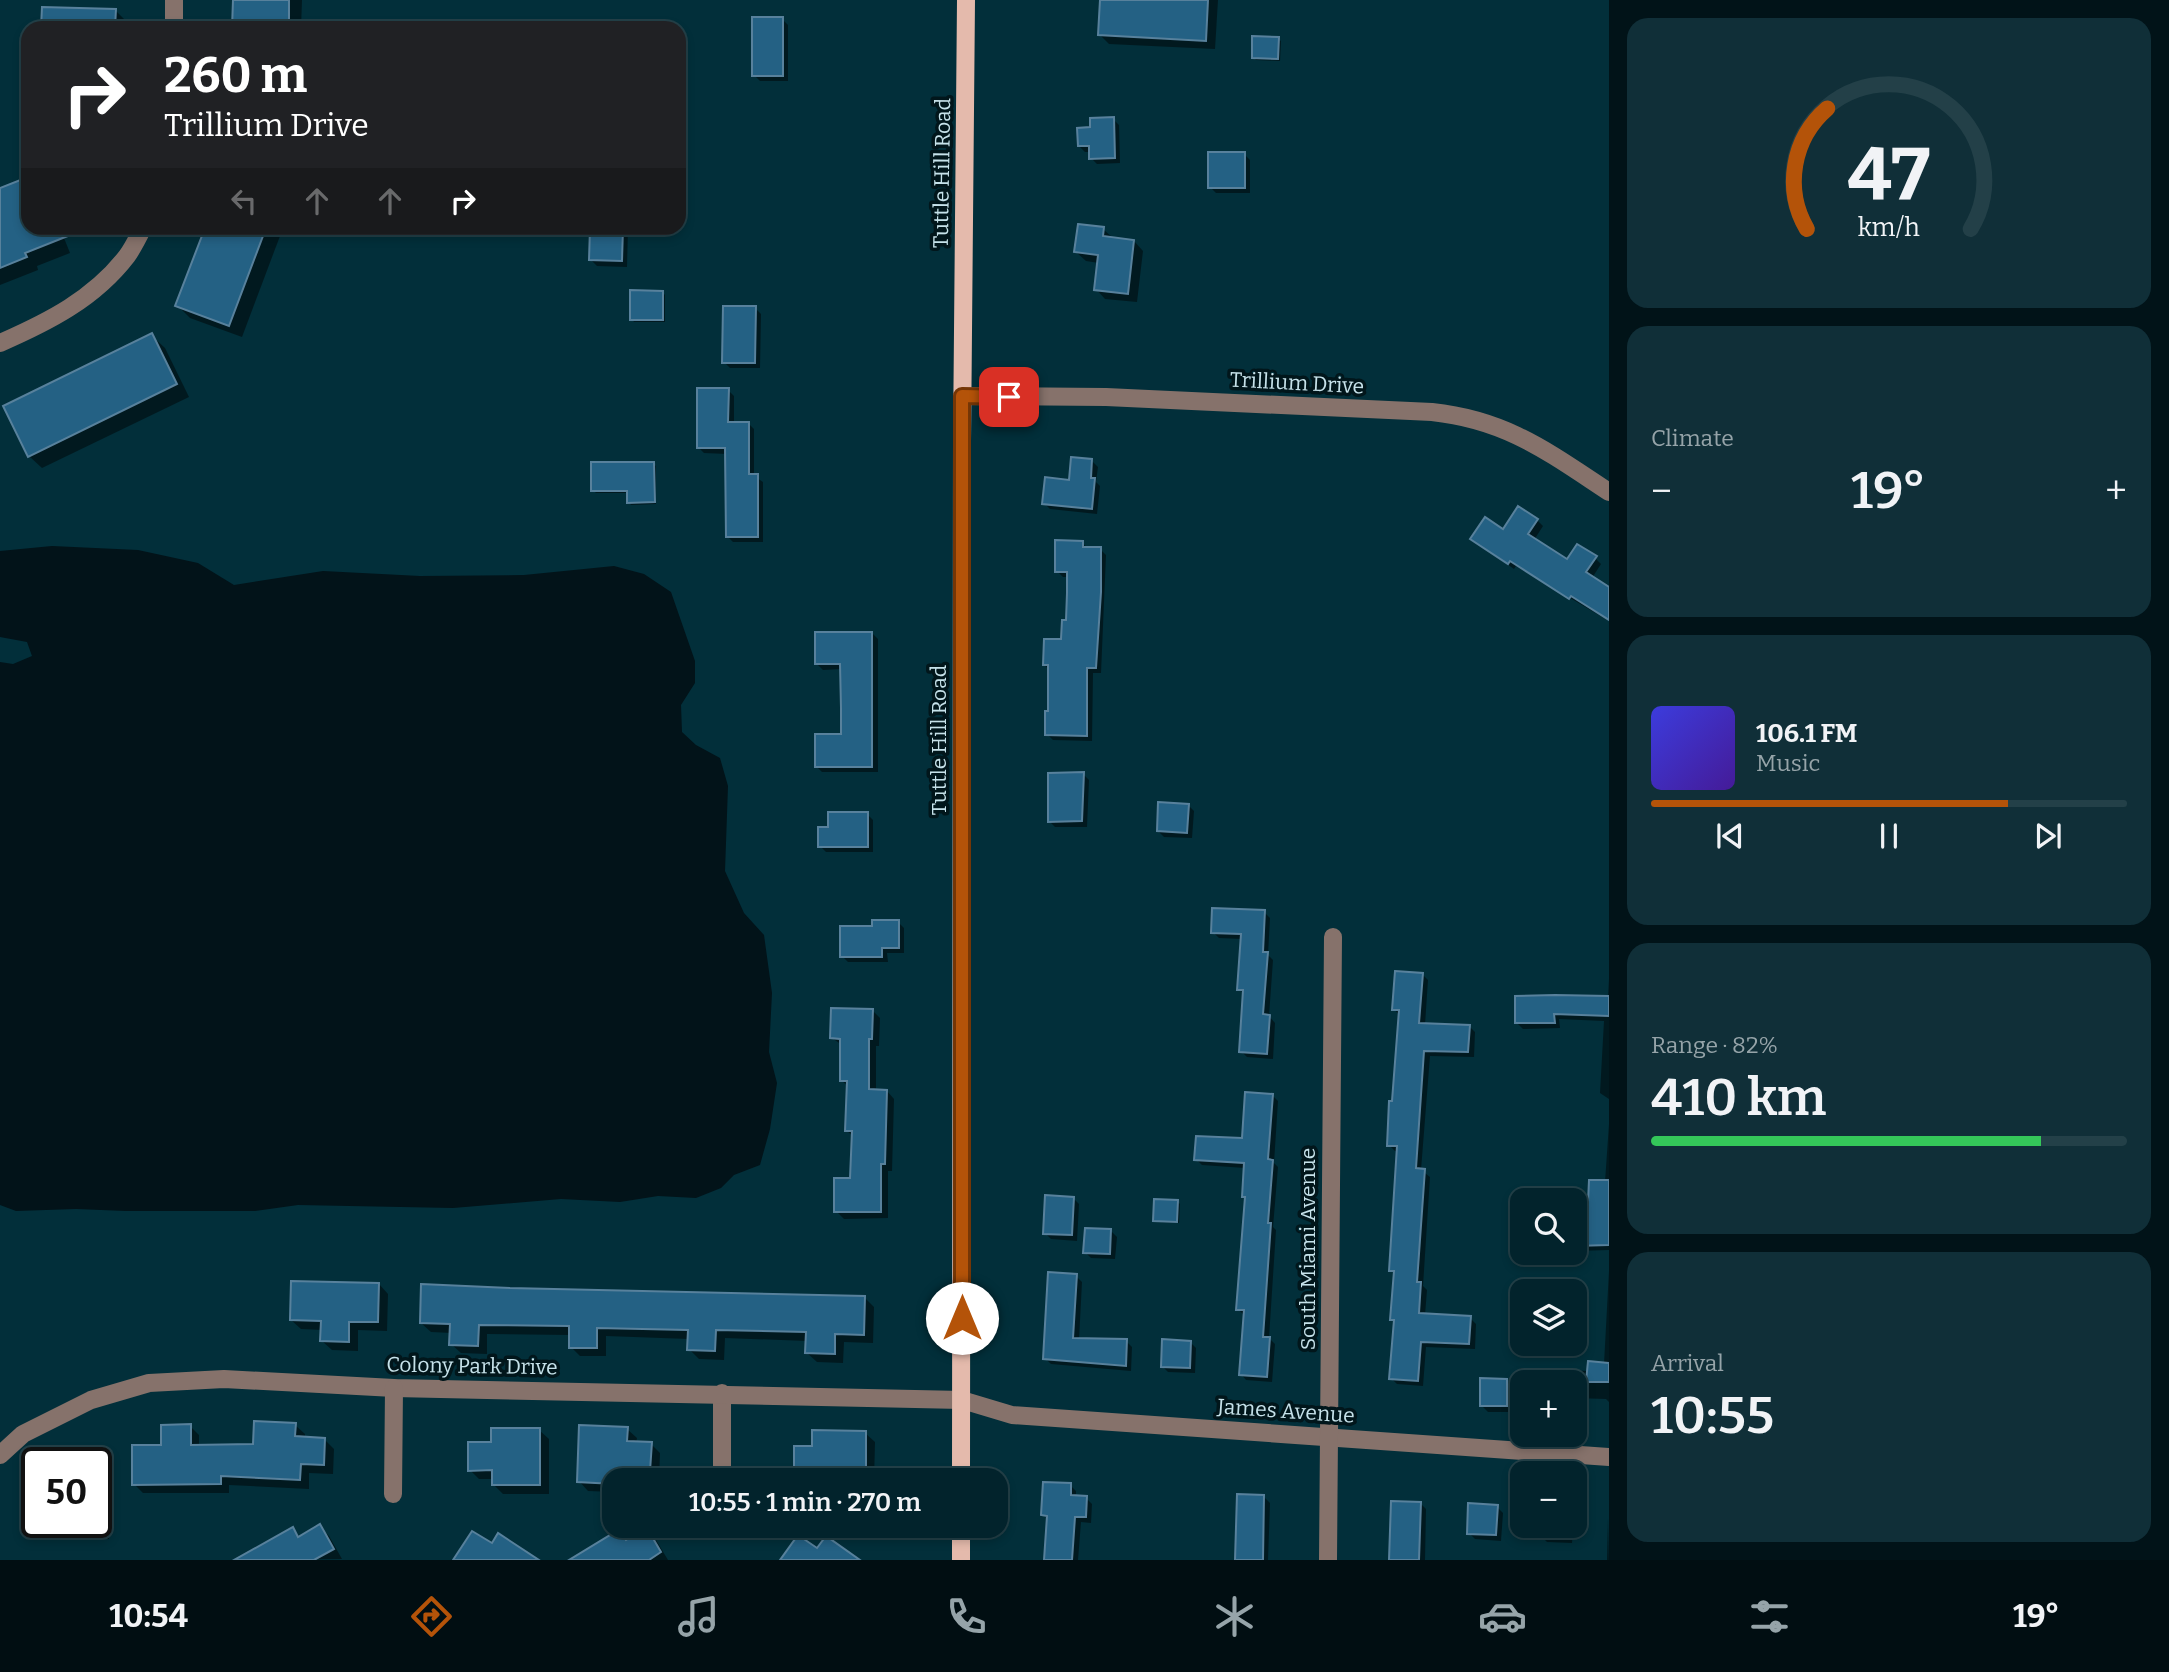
<!DOCTYPE html>
<html lang="en">
<head>
<meta charset="utf-8">
<style>
	:root { --surface:#02232c; --page:#102f38; --text:#f1f3f6; --muted:#96a4a9; --line:#234048; --accent:#b45309 }
	body { margin:0; font-family:Bitter,serif; background:var(--page); color:var(--text); height:100vh; display:flex; flex-direction:column; font-size:26px; white-space:nowrap }
	* { box-sizing:border-box; margin:0 }
	p { font-size:23px; color:var(--muted) }
	.icon { flex:none; width:38px; height:38px; fill:none; stroke:currentColor; stroke-width:2; stroke-linecap:round; stroke-linejoin:round }
	.map { position:relative; flex:1; overflow:hidden }
	.details { display:flex; flex-direction:column; gap:18px; padding:18px; background:#011318; width:560px }
	.details>* { flex:none }
	.guide { position:absolute; left:21px; top:21px; width:665px; height:214px; border-radius:21px; box-shadow:0 4px 10px #0003,0 0 0 2px var(--line); background:#202124; color:#fff; overflow:hidden }
	.controls { position:absolute; left:1510px; top:1188px; display:grid; gap:14px }
	.controls a { display:grid; place-items:center; width:77px; height:77px; border-radius:14px; background:var(--surface); box-shadow:0 4px 10px #0003,0 0 0 2px var(--line); font-size:35px }
	.speed { position:absolute; left:21px; top:1447px; display:flex; gap:14px; font-size:35px; font-weight:700; text-align:center }
	.speed>* { display:grid; place-content:center; width:91px; height:91px; border-radius:50%; background:var(--surface); box-shadow:0 4px 10px #0003,0 0 0 2px var(--line); line-height:1 }
	.speed .limit { border:4px solid #111; border-radius:10px; background:#fff; color:#111 }
	.pin { position:absolute; display:grid; place-items:center; width:60px; height:60px; color:#fff; margin:-30px; border-radius:14px; box-shadow:0 4px 10px #0006 }
	.me { position:absolute; width:77px; margin:-38px; rotate:0deg; stroke-linejoin:round; filter:drop-shadow(0 0 5px #0008) }
	.turn { display:flex; align-items:center; gap:24px; height:147px; padding:0 28px; font-size:32px }
	.turn .icon { width:91px; height:91px; stroke-width:2.5 }
	.turn b { display:block; font-size:49px; line-height:60px }
	.lanes { display:flex; align-items:center; height:66px; padding:0 28px; background:#0003; justify-content:center; gap:35px; direction:ltr }
	.lanes .off { opacity:.35 }
	.big { font-size:52px; font-weight:600; line-height:1.1 }
	.details .widget { flex:1; display:flex; flex-direction:column; justify-content:center; gap:10px; min-width:0; padding:0 24px; border-radius:21px; background:var(--page) }
	.details .dial { align-items:center; gap:0 }
	.dial svg { height:182px; overflow:visible; fill:none; stroke:var(--line); stroke-width:7; stroke-linecap:round; text-anchor:middle }
	.dial text { fill:var(--text); stroke:none }
	.song { display:flex; align-items:center; gap:21px }
	.cover { width:84px; height:84px; border-radius:10px; background:linear-gradient(135deg,hsl(240 70% 55%),hsl(260 70% 35%)) }
	.played { height:7px; border-radius:4px; background:linear-gradient(90deg,var(--accent) 75%,var(--line) 75%) }
	.keys { display:flex; justify-content:space-around; direction:ltr }
	.heat { display:flex; justify-content:space-between; align-items:center; font-size:38px; direction:ltr }
	.charge { height:10px; border-radius:5px; background:linear-gradient(90deg,#34c759 82%,var(--line) 0) }
	.trip { position:absolute; left:602px; top:1468px; width:406px; height:70px; border-radius:21px; background:var(--surface); box-shadow:0 4px 10px #0003,0 0 0 2px var(--line); font-weight:600; line-height:70px; text-align:center }
	.tabs { display:flex; height:112px; justify-content:space-around; align-items:center; background:#010e12; color:var(--muted) }
	.tabs .icon { width:49px; height:49px }
	.tabs .current { color:var(--accent) }
	.tabs b { font-size:32px; color:var(--text) }
	main { display:flex; flex:1; min-height:0 }
	.map>svg:first-child { display:block }
</style>
</head>
<body>
<main>
<div class="map">
<svg width="1609" height="1560" viewBox="0 0 1609 1560">
	<rect width="100%" height="100%" fill="#022f3a"/>
	<path fill="#021319" d="M52,546L138,550L198,563L234,585L323,571L420,576L524,575L614,566L644,574L671,592L695,661V683L681,705L682,732L696,745L720,758L728,786L725,871L744,913L764,935L772,993L769,1052L777,1083L770,1129L760,1165L734,1175L721,1188L696,1198L658,1196L620,1202L561,1199L453,1208L298,1205L255,1211H126L76,1209L16,1211L0,1205V662L13,664L32,656L27,642L0,637V551Z"/>
	<g fill="#0007">
		<path d="M234,0H302L301,28H234Z"/>
		<path d="M1102,0H1218L1215,49L1109,44L1100,35Z"/>
		<path d="M115,10L128,23V28H43Z"/>
		<path d="M782,19L788,25V81H760L754,75Z"/>
		<path d="M1278,39L1281,41L1280,61L1256,60L1254,58Z"/>
		<path d="M1113,119L1119,125L1120,163L1097,164L1091,158L1090,152H1085L1079,146L1092,129Z"/>
		<path d="M1244,154L1250,160V193H1216L1210,187Z"/>
		<path d="M28,179V228H60L70,253L37,266L38,270L0,285V190Z"/>
		<path d="M207,228H283L242,337L190,318L177,305Z"/>
		<path d="M592,228H628L627,267L597,266L591,260Z"/>
		<path d="M1103,229L1113,238L1134,241L1143,251L1137,302L1105,299L1096,289L1099,263L1086,261L1076,252Z"/>
		<path d="M663,293L665,295V322H634L632,319Z"/>
		<path d="M755,308L761,314L760,368H730L724,362Z"/>
		<path d="M152,336L165,348L189,397L42,468L29,456Z"/>
		<path d="M728,390L734,396V423H748L754,429V476L763,482V542H733L727,536V454L704,453L698,447Z"/>
		<path d="M1092,461L1098,467L1096,482L1100,486L1097,514L1050,509L1044,503Z"/>
		<path d="M653,464L656,466V504L631,505L629,502L628,493H596L593,490Z"/>
		<path d="M1537,520L1543,526L1534,540L1567,562L1595,558L1601,564L1592,578L1609,589V621L1516,566L1514,569L1472,539Z"/>
		<path d="M1082,542L1088,549H1100L1106,555L1101,673H1093L1092,741L1053,740L1047,734L1050,713V670L1044,665L1063,641L1067,622L1069,577H1063L1057,571Z"/>
		<path d="M872,633L878,639V772H822L816,766L842,735V669L823,670L817,664Z"/>
		<path d="M1083,774L1089,780L1087,827H1055L1049,821Z"/>
		<path d="M1188,805L1194,811L1192,838L1164,837L1158,831Z"/>
		<path d="M867,814L873,820V852H826L820,846L829,829Z"/>
		<path d="M1264,912L1270,918L1268,955L1273,960L1269,1016L1275,1023L1273,1059L1247,1057L1241,1051L1245,995L1239,989L1242,939L1219,938L1213,932Z"/>
		<path d="M898,922L904,928V953H887L888,962H848L842,956L874,928Z"/>
		<path d="M1422,974L1428,980L1425,1025L1469,1026L1475,1032L1474,1057L1430,1056L1421,1170L1430,1177L1423,1286L1427,1290L1425,1315L1470,1318L1476,1324L1475,1349L1426,1347L1423,1386L1397,1384L1391,1378L1396,1322L1392,1319L1395,1275L1391,1270L1399,1151H1395L1389,1145L1400,1016L1394,1009Z"/>
		<path d="M1609,979V1099L1600,1093L1604,1021L1559,1019L1560,1028L1523,1029L1517,1023L1608,998Z"/>
		<path d="M872,1010L880,1018L879,1046H876V1091H887L894,1099L892,1171H888V1218L844,1219L836,1211L852,1180L853,1136L847,1131L849,1087L842,1081V1045L832,1038Z"/>
		<path d="M1273,1096L1278,1101L1274,1163L1278,1167L1273,1227L1276,1230L1269,1338L1275,1344L1272,1382L1246,1380L1241,1374L1244,1315L1238,1309L1246,1199L1243,1196L1245,1168L1202,1165L1196,1159L1243,1140Z"/>
		<path d="M1609,1124V1250L1575,1251V1227H1589L1605,1182Z"/>
		<path d="M1073,1198L1079,1204L1077,1241L1051,1239L1045,1233Z"/>
		<path d="M1177,1201L1180,1204L1179,1223L1158,1222L1155,1220Z"/>
		<path d="M1111,1231L1117,1237L1115,1259L1091,1258L1085,1252Z"/>
		<path d="M1609,1271V1402L1606,1399L1575,1398V1382H1522V1393L1519,1389L1520,1368L1589,1371L1604,1364Z"/>
		<path d="M1076,1276L1082,1282L1079,1340L1126,1341L1132,1347L1131,1371L1051,1364L1045,1358Z"/>
		<path d="M379,1284L388,1294L387,1331L358,1330V1351L332,1350L322,1341V1330L301,1329L291,1320Z"/>
		<path d="M865,1298L874,1307L873,1343L844,1342L843,1363L817,1362L807,1353V1341L725,1338L724,1360L699,1359L689,1349V1339L606,1336V1356H580L571,1347V1335L487,1334V1354L461,1353L451,1344L452,1333L431,1332L421,1323Z"/>
		<path d="M1190,1342L1196,1348L1195,1373L1168,1372L1162,1366Z"/>
		<path d="M1506,1380L1512,1386V1412H1488L1482,1406Z"/>
		<path d="M295,1425L305,1434V1438L324,1439L334,1449L333,1474L309,1473V1489L229,1485V1493H143L134,1484L163,1446L190,1426L199,1435V1446H254Z"/>
		<path d="M627,1429L637,1438L636,1443L651,1444L660,1453L659,1480H614V1492L588,1491L579,1481Z"/>
		<path d="M539,1430L549,1439V1494H503L494,1485V1479H479L470,1470L493,1443Z"/>
		<path d="M865,1433L875,1442L874,1480H802L795,1473L814,1448Z"/>
		<path d="M60,1460H86L89,1463H60Z"/>
		<path d="M96,1483H100L109,1493V1539H54L44,1529L45,1522H96Z"/>
		<path d="M1070,1485L1076,1491V1497L1086,1498L1092,1504L1091,1523L1081,1522L1078,1560H1045L1049,1520L1043,1515Z"/>
		<path d="M1264,1497L1270,1503L1268,1560H1236Z"/>
		<path d="M1420,1503L1426,1509L1425,1560H1391Z"/>
		<path d="M1497,1507L1503,1513L1501,1541L1475,1539L1469,1533Z"/>
		<path d="M1608,1518L1609,1560H1607Z"/>
		<path d="M1541,1526H1573L1572,1543L1547,1542L1541,1536Z"/>
		<path d="M320,1527L329,1536L342,1559L260,1560L293,1530L300,1537Z"/>
		<path d="M646,1530L656,1540L668,1560H582L620,1531L629,1541Z"/>
	</g>
	<g fill="#246184" stroke="#58819c" stroke-width="2">
		<path d="M233,0H289V28H232Z"/>
		<path d="M1100,0H1208L1206,41L1098,35Z"/>
		<path d="M42,7L116,9L115,28H41Z"/>
		<rect x="752" y="17" width="31" height="59"/>
		<path d="M1252,36L1279,37L1278,59L1252,58Z"/>
		<path d="M1114,117L1115,158L1089,159V146H1078L1077,128L1090,127V118Z"/>
		<rect x="1208" y="152" width="37" height="36"/>
		<path d="M28,177V228H88L25,253L27,257L0,268V188Z"/>
		<path d="M1078,224L1104,227L1103,236L1134,240L1128,294L1094,290L1098,255L1074,252Z"/>
		<path d="M205,228H266L229,326L175,306Z"/>
		<path d="M590,228H623L622,261L589,260Z"/>
		<path d="M630,290L663,291V320H630Z"/>
		<path d="M723,306H756L755,363H722Z"/>
		<path d="M152,333L177,384L28,457L3,406Z"/>
		<path d="M697,388H729L728,422H749V474H758V537H726L725,448H697Z"/>
		<path d="M1071,457L1092,459L1091,478H1095L1092,509L1042,504L1045,477L1069,480Z"/>
		<path d="M591,462H654L655,502L627,503V491H591Z"/>
		<path d="M1518,506L1538,519L1528,534L1567,559L1577,544L1597,556L1586,572L1609,587V620L1571,596L1569,599L1510,561L1508,564L1470,539L1485,517L1503,529Z"/>
		<path d="M1055,540L1083,541V547H1101V592L1096,668H1087V736L1045,735V711H1048V665H1043L1044,639H1061L1062,620H1066L1067,593V572H1055Z"/>
		<path d="M815,632H872V767H815V734H841V708L840,664H815Z"/>
		<path d="M1084,772L1082,821L1048,822V773Z"/>
		<path d="M1158,802L1189,804L1187,833L1157,831Z"/>
		<path d="M828,812H868V847H818V827H828Z"/>
		<path d="M1212,908L1265,910L1263,952H1268L1263,1014L1270,1015L1267,1054L1239,1052L1243,990H1237L1241,934L1211,933Z"/>
		<path d="M872,920H899V948H882V957H840V926H872Z"/>
		<path d="M1395,971L1423,973L1419,1023L1470,1025L1468,1052L1424,1051L1416,1168L1425,1169L1417,1282H1421L1419,1313L1471,1316L1469,1344L1421,1342L1418,1381L1389,1379L1394,1320H1390L1394,1271H1389L1397,1146H1387L1389,1101H1392L1399,1010H1392Z"/>
		<path d="M1555,995L1609,996V1016L1554,1014L1555,1023H1515V996Z"/>
		<path d="M831,1008L873,1009L872,1039H869V1089L887,1090L885,1164H881V1212H834V1178H850L852,1131H845L847,1081H840V1039L830,1038Z"/>
		<path d="M1245,1092L1273,1094L1268,1159L1273,1160L1268,1223H1271L1263,1337H1270L1267,1377L1239,1375L1244,1310H1236L1245,1197H1242L1244,1163L1194,1160L1196,1136L1242,1138Z"/>
		<path d="M1589,1180H1609V1245L1575,1246V1226L1587,1225Z"/>
		<path d="M1045,1195L1074,1197L1072,1235L1043,1234Z"/>
		<path d="M1154,1199L1178,1200L1177,1222L1153,1221Z"/>
		<path d="M1085,1228L1111,1229L1110,1254L1083,1253Z"/>
		<path d="M1048,1272L1077,1274L1073,1338L1127,1339L1126,1366L1043,1359Z"/>
		<path d="M291,1281L379,1283L378,1322H349V1342L320,1341L321,1321L290,1320Z"/>
		<path d="M421,1284L510,1288L865,1296L864,1335L835,1334V1354L805,1353L806,1332L716,1330L715,1351L687,1350L688,1330L597,1328V1348H569V1326L479,1325L478,1346L449,1345L450,1324L420,1323Z"/>
		<path d="M1162,1339L1191,1341L1190,1368L1161,1367Z"/>
		<path d="M1588,1361L1609,1363V1382H1586Z"/>
		<path d="M1480,1378L1507,1379V1406H1480Z"/>
		<path d="M254,1421L296,1423L295,1436L325,1438L324,1465L301,1464L300,1480L221,1476V1484L132,1485V1445H161V1425L191,1424V1445L253,1444Z"/>
		<path d="M579,1425L628,1427L627,1441L652,1442L650,1471L627,1470L626,1480H614V1484L577,1482Z"/>
		<path d="M491,1428H540V1485H492V1470L468,1471V1442H491Z"/>
		<path d="M812,1430L866,1431V1480H817V1474H794V1446H812Z"/>
		<path d="M1043,1482L1071,1483V1495L1087,1496L1086,1517H1075L1072,1560H1044L1047,1516L1041,1515Z"/>
		<path d="M1237,1494L1264,1495L1263,1560H1235Z"/>
		<path d="M1391,1501L1421,1502L1419,1560H1389Z"/>
		<path d="M1468,1503L1498,1505L1496,1535L1467,1534Z"/>
		<path d="M320,1524L334,1549L314,1560H234L293,1527L298,1537Z"/>
		<path d="M647,1528L661,1552L649,1560H569L620,1529L626,1540Z"/>
		<path d="M472,1531L492,1543L498,1533L539,1560H453Z"/>
		<path d="M798,1535L817,1548L826,1536L860,1560H780Z"/>
	</g>
	<g fill="none" stroke-linecap="round" stroke-linejoin="round">
		<g stroke="#86726b" stroke-width="18">
			<path d="M174,28V0"/>
			<path d="M0,343C48,322 94,299 127,256C133,248 138,237 143,228"/>
			<path d="M963,396L1106,397L1432,412C1507,420 1548,452 1609,492"/>
			<path d="M722,1393V1480"/>
			<path d="M0,1455L23,1434L91,1400L149,1383L224,1379L394,1388L962,1400L1012,1415L1609,1457"/>
			<path d="M393,1494L394,1388"/>
			<path d="M1328,1560L1333,937"/>
		</g>
		<g stroke="#e4baac" stroke-width="18">
			<path d="M961,1480L962,441L966,0"/>
			<path d="M961,1560V1526"/>
		</g>
	</g>
	<g fill="none" stroke-linecap="round" stroke-linejoin="round">
		<g stroke="#753606" stroke-width="18">
			<path id="route" d="M962,1318V396L1009,397"/>
		</g>
		<use href="#route" stroke="#b45309" stroke-width="12"/>
	</g>
	<g text-anchor="middle" stroke-width="7" stroke-linejoin="round" paint-order="stroke">
		<g font-size="21" fill="#c6e2ea" stroke="#01161b">
			<text transform="translate(942 173) rotate(-89)" y="7">Tuttle Hill Road</text>
			<text transform="translate(1297 383) rotate(3)" y="7">Trillium Drive</text>
			<text transform="translate(939 740) rotate(-90)" y="7">Tuttle Hill Road</text>
			<text transform="translate(1308 1249) rotate(-90)" y="7">South Miami Avenue</text>
			<text transform="translate(472 1366) rotate(1)" y="7">Colony Park Drive</text>
			<text transform="translate(1286 1411) rotate(4)" y="7">James Avenue</text>
		</g>
	</g>
</svg>
<div class="controls">
<a><svg class="icon" aria-label="search" viewBox="0 0 24 24"><circle cx="10" cy="10" r="6"/><path d="M15 15l6 6"/></svg></a>
<a><svg class="icon" aria-label="layers" viewBox="0 0 24 24"><path d="M12 4l9 5-9 5-9-5zM3 14l9 5 9-5"/></svg></a>
<a>+</a>
<a>−</a>
</div>
<div class="speed"><div class="limit">50</div></div>
<div class="pin" style="left:1009px;top:397px;background:#d93025"><svg class="icon" aria-label="arrive" viewBox="0 0 24 24"><path d="M6 21V4h12l-3 4 3 4H6"/></svg></div>
<svg class="me" style="left:962px;top:1318px" viewBox="-20 -20 40 40"><circle r="19" fill="#fff"/><path d="M0-13L10 11 0 6-10 11z" fill="#b45309"/></svg>
<div class="trip">10:55 · 1 min · 270 m</div>
<div class="guide">
<div class="turn"><svg class="icon" aria-label="right" viewBox="0 0 24 24"><path d="M7 20v-9h11M14 6l5 5-5 5"/></svg><div><b>260 m</b>Trillium Drive</div></div>
<div class="lanes"><svg class="icon off" aria-label="left" viewBox="0 0 24 24"><path d="M17 20v-9H6M10 6l-5 5 5 5"/></svg><svg class="icon off" aria-label="ahead" viewBox="0 0 24 24"><path d="M12 20V5M6 11l6-6 6 6"/></svg><svg class="icon off" aria-label="ahead" viewBox="0 0 24 24"><path d="M12 20V5M6 11l6-6 6 6"/></svg><svg class="icon" aria-label="right" viewBox="0 0 24 24"><path d="M7 20v-9h11M14 6l5 5-5 5"/></svg></div>
</div>
</div>
<section class="details">
<div class="widget dial"><svg viewBox="0 0 100 80">
<path d="M14 69A42 42 0 1 1 86 69"/>
<path d="M14 69A42 42 0 0 1 23 16" stroke="#b45309"/>
<text x="50" y="56" font-size="32" font-weight="700">47</text>
<text x="50" y="72" font-size="11">km/h</text>
</svg></div>
<div class="widget"><p>Climate</p>
<div class="heat"><a>−</a><b class="big">19°</b><a>+</a></div>
</div>
<div class="widget">
<div class="song"><i class="cover"></i><div><b>106.1 FM</b><p>Music</p></div></div>
<div class="played"></div>
<div class="keys"><svg class="icon" aria-label="previous" viewBox="0 0 24 24"><path d="M18 5L8 12l10 7zM5 5v14"/></svg><svg class="icon" aria-label="pause" viewBox="0 0 24 24"><path d="M8 5v14M16 5v14"/></svg><svg class="icon" aria-label="next" viewBox="0 0 24 24"><path d="M6 5l10 7-10 7zM19 5v14"/></svg></div>
</div>
<div class="widget"><p>Range · 82%</p><b class="big">410 km</b><div class="charge"></div></div>
<div class="widget"><p>Arrival</p><b class="big">10:55</b></div>
</section>
</main>
<nav class="tabs">
<b>10:54</b>
<svg class="icon current" aria-label="directions" viewBox="0 0 24 24"><path d="M12 3l9 9-9 9-9-9zM9 14v-3h6M13 9l2 2-2 2"/></svg>
<svg class="icon" aria-label="music" viewBox="0 0 24 24"><path d="M9 18V5l10-2v13"/><circle cx="6" cy="18" r="3"/><circle cx="16" cy="16" r="3"/></svg>
<svg class="icon" aria-label="phone" viewBox="0 0 24 24"><path d="M5 4h4l2 5-3 2q2 4 5 5l2-3 5 2v4C11 20 4 13 5 4z"/></svg>
<svg class="icon" aria-label="climate" viewBox="0 0 24 24"><path d="M12 3v18M4 7l16 10M4 17L20 7"/></svg>
<svg class="icon" aria-label="car" viewBox="0 0 24 24"><path d="M5 17H2v-5l4-1 3-4h7l3 4 3 1v5h-3M9 17h6M6 11h13"/><circle cx="7" cy="17" r="2"/><circle cx="17" cy="17" r="2"/></svg>
<svg class="icon" aria-label="filters" viewBox="0 0 24 24"><path d="M4 7h16M4 17h16"/><circle cx="9" cy="7" r="2"/><circle cx="15" cy="17" r="2"/></svg>
<b>19°</b>
</nav>
</body>
</html>
